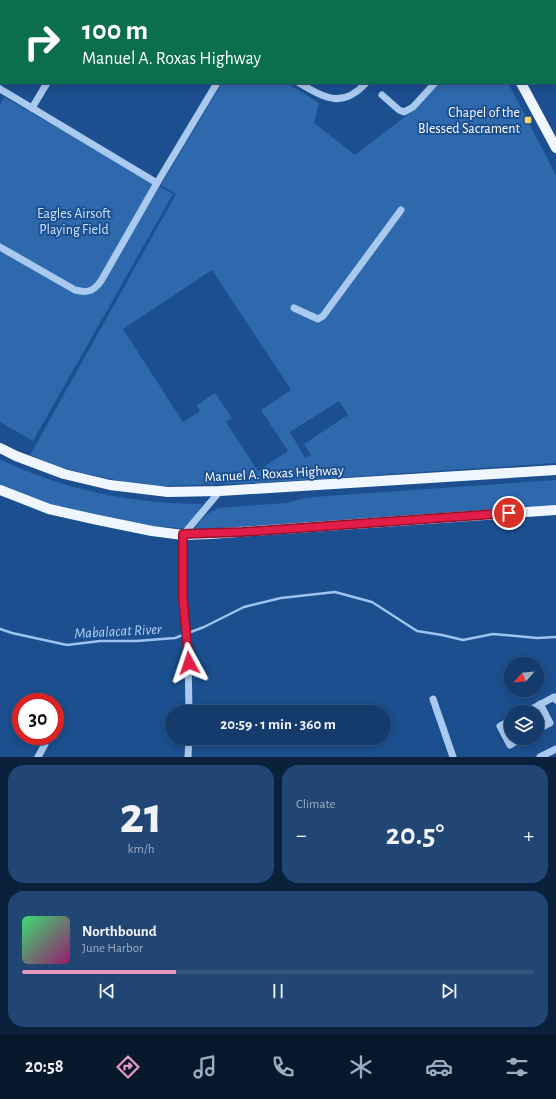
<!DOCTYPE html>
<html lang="en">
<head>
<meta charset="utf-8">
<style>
	:root { --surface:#143b6b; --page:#214673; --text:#f1f3f6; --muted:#9dadc1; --line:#33557e; --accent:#e797bd }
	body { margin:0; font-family:"Alegreya Sans",sans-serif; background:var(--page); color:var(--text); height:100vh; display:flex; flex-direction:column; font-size:15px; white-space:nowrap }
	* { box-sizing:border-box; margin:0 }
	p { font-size:13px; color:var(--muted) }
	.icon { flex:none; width:22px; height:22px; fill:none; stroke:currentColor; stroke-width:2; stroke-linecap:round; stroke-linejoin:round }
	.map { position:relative; height:757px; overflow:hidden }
	.drawer { display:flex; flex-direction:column; gap:8px; padding:8px; background:#0b203b; flex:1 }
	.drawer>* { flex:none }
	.banner { position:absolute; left:0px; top:0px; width:556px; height:84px; box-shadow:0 2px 10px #0003,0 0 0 1px var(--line); background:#0b6e4f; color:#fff; overflow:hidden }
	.needle { width:26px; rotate:243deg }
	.controls { position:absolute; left:504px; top:657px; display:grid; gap:8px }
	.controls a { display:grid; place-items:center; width:40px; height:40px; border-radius:50%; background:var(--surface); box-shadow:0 2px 10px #0003,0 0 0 1px var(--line); font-size:20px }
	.speed { position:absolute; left:12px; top:693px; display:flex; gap:8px; font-size:20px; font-weight:700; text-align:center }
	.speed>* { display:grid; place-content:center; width:52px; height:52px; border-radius:50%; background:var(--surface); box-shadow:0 2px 10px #0003,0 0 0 1px var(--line); line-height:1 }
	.speed .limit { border:6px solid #d22; background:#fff; color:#111 }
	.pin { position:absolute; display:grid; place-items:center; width:34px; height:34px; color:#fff; margin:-17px; border:2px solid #fff; border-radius:50%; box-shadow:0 1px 4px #0007 }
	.me { position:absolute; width:44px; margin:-22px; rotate:355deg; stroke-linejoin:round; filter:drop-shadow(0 0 3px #0008) }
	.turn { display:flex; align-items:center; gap:14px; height:84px; padding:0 16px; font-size:18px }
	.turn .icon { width:52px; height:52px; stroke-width:2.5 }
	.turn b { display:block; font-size:28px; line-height:34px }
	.big { font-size:30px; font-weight:700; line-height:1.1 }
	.drawer .card { flex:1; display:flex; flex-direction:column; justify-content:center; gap:6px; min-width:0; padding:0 14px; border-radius:16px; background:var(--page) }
	.drawer .dial { align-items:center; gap:0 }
	.dial b { font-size:52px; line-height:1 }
	.song { display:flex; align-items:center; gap:12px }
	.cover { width:48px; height:48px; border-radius:6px; background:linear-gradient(135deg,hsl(140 70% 55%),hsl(320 70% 35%)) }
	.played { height:4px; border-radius:2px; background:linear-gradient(90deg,var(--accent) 30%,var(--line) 30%) }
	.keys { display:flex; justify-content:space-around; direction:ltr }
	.heat { display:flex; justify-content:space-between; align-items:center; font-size:22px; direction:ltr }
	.drawer .tiles { flex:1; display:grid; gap:8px; grid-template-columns:1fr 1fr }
	.card:last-child { grid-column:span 2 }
	.trip { position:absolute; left:165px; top:705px; width:226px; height:40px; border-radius:20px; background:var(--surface); box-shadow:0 2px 10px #0003,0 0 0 1px var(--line); font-weight:700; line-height:40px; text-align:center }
	.tab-bar { display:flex; height:64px; justify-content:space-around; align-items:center; background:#08182b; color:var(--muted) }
	.tab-bar .icon { width:28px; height:28px }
	.tab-bar .selected { color:var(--accent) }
	.tab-bar b { font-size:18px; color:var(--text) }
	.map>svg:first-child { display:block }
</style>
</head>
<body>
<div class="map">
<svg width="556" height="757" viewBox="0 0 556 757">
	<rect width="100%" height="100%" fill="#1b4f8f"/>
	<g fill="#2e69ad" fill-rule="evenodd">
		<path d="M222,83H287L319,103L314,123L355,155L415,109L440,83H508L556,175V463L258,483L165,486L140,485L82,473L54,465L30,455L176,194L161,185ZM212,270L291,390L261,410L288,451L258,471L226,422L232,418L215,393L197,405L200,411L183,422L123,329ZM339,401L348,415L304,444L311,455L305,458L290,432Z"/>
		<path d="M4,97L173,194L33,441L0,422V105Z"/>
		<path d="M0,459C59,489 135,504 201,504L202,505L193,520L188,526L183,528L142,526L52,507L0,487Z"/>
		<path d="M556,480V505L211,529H194C201,520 207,512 218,508L286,503L305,498L327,496Z"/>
	</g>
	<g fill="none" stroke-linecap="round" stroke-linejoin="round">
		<path stroke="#9cc4f0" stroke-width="2.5" d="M0,629L12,633L67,645L100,641H136L175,638L204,627L244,607L281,598L335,592L372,602L417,631L442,635L463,640L493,634L537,638L556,637"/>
		<g stroke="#a9c9ee" stroke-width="7">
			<path d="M160,0L162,1"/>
			<path d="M555,0L556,2"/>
			<path d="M48,1L49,0"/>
			<path d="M315,1L316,0"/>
			<path d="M441,1L442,0"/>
			<path d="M555,14H556"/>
			<path d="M0,82L1,81"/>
			<path d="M299,83C325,98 342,109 366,83"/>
			<path d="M0,89L32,108L47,83"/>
			<path d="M382,95L399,110L404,112L413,107L435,83"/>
			<path d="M32,108L157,183L217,83"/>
			<path d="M0,247L75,290C87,293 93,292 101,281L157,183"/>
			<path d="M294,308L318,319L323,316L401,210"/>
			<path d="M433,699L453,757"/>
			<path d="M189,712L188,654L184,614L183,584V535L220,491"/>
			<path d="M526,712L554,697L556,700"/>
			<path d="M511,720L500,726L510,745L522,738"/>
			<path d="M537,730L550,723L540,704"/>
			<path d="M38,757L45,744"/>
			<path d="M188,757L189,738"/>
			<path d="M540,757L556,749"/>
		</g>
		<g stroke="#f0f6ff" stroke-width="10">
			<path d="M469,0L470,1"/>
			<path d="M521,83L556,148"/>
			<path d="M0,448L16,456L64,474L110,485L168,492L220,491L556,470"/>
			<path d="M0,490L49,509L98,520L152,531L183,535L210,534L556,510"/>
		</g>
	</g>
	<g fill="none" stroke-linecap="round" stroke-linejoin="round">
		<g stroke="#92132f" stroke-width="10">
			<path id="route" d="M189,663L183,599V534L242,532L509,513"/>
		</g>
		<use href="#route" stroke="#e11d48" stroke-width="7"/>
	</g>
	<rect fill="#ffd166" stroke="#1b4f8f" stroke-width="1.5" x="524" y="116" width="8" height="8" rx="2"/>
	<g text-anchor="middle" stroke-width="4" stroke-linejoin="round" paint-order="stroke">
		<g font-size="14" fill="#fff" stroke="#1b4f8f" text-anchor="end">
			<text x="520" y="117">Chapel of the<tspan x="520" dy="16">Blessed Sacrament</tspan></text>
		</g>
		<g font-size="14" fill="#cfe3fa" stroke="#1b4f8f">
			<text x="74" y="218">Eagles Airsoft<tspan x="74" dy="16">Playing Field</tspan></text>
		</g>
		<g font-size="14" fill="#fff" stroke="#1b4f8f">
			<text transform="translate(274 473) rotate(-3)" y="5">Manuel A. Roxas Highway</text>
		</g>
		<g font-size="15" font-style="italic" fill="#b5d3f5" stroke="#1b4f8f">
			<text transform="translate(118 631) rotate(-3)" y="5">Mabalacat River</text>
		</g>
	</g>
</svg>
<div class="controls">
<a><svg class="needle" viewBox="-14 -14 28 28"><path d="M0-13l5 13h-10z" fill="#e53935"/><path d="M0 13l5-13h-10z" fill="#9dadc1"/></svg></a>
<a><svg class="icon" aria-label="layers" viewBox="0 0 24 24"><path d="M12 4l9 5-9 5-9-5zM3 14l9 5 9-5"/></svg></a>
</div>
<div class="speed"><div class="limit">30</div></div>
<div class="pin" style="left:509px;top:513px;background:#d93025"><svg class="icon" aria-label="arrive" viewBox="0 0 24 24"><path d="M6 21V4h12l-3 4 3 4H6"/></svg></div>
<svg class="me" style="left:189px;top:663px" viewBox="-20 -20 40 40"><path d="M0-17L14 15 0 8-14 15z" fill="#e11d48" stroke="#fff" stroke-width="4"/></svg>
<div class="trip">20:59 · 1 min · 360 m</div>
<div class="banner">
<div class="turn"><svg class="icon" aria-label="right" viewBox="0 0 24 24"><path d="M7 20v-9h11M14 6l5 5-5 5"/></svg><div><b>100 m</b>Manuel A. Roxas Highway</div></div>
</div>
</div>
<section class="drawer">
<div class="tiles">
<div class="card dial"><b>21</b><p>km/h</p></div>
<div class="card"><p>Climate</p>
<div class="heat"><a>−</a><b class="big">20.5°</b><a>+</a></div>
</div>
<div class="card">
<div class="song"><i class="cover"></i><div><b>Northbound</b><p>June Harbor</p></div></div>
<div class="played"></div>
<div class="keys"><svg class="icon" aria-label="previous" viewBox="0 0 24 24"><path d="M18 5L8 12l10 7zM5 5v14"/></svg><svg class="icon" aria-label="pause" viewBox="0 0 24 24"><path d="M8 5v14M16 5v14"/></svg><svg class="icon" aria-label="next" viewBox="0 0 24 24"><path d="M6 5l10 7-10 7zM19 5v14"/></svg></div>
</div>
</div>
</section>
<nav class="tab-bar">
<b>20:58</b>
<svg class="icon selected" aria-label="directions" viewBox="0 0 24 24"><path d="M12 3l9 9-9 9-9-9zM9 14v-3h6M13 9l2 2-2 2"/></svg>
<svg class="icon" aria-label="music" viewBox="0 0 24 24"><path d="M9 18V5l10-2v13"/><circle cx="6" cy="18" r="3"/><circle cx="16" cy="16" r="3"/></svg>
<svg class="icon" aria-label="phone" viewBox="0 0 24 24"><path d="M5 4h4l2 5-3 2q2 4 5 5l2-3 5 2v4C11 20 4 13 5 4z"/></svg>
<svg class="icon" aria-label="climate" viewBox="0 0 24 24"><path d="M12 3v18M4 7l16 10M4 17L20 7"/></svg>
<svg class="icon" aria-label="car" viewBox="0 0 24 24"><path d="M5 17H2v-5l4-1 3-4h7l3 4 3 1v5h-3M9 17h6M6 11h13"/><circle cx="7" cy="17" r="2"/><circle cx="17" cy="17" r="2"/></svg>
<svg class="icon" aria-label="filters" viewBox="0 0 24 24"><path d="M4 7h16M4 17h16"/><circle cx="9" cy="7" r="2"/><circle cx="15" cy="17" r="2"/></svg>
</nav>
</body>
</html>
